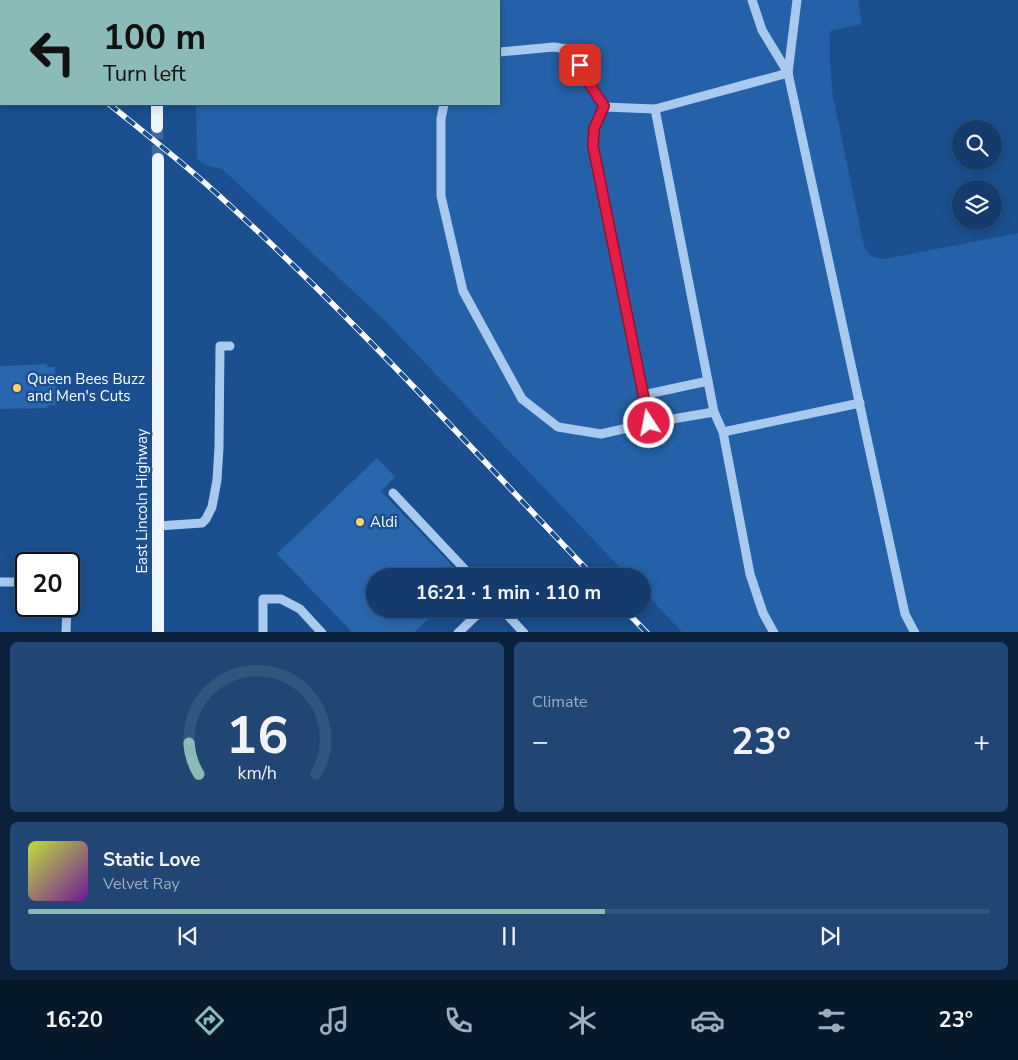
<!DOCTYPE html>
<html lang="en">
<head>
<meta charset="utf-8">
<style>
	:root { --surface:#143b6b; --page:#214673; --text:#f1f3f6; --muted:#9dadc1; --line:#33557e; --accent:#8bbbb9 }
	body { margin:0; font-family:"Nunito Sans",sans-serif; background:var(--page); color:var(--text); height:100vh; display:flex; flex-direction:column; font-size:19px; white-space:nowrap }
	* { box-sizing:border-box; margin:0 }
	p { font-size:16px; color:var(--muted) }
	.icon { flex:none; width:28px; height:28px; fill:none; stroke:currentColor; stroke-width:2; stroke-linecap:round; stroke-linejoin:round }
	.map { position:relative; height:632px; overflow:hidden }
	.drawer { display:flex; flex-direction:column; gap:10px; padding:10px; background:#0b203b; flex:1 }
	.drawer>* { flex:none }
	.guide { position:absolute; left:0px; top:0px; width:500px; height:105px; box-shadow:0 2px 12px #0003,0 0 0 1px var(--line); background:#8bbbb9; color:#111; overflow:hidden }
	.controls { position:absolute; left:952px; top:120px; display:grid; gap:10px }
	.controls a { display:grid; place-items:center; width:50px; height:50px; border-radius:50%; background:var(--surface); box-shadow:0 2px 12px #0003,0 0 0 1px var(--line); font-size:25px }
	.speed { position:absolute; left:15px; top:552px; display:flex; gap:10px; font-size:25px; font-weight:700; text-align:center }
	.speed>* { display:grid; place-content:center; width:65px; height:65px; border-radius:50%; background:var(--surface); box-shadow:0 2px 12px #0003,0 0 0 1px var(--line); line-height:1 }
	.speed .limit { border:2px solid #111; border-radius:8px; background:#fff; color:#111 }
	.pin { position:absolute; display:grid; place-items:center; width:42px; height:42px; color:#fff; margin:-21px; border-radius:10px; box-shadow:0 2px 8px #0006 }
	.me { position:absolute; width:55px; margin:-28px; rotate:349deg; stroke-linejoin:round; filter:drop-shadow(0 0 4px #0008) }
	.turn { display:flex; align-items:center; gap:18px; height:105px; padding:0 20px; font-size:22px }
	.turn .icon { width:65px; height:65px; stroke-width:2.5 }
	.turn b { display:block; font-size:35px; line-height:42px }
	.big { font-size:38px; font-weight:700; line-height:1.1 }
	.drawer .widget { flex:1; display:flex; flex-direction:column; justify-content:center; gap:8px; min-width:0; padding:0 18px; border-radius:8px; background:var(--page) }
	.drawer .dial { align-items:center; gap:0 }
	.dial svg { height:130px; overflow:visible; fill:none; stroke:var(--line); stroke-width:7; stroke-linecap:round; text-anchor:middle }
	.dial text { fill:var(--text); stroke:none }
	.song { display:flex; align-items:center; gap:15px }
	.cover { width:60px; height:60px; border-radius:8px; background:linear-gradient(135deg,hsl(70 70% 55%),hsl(280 70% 35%)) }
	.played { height:5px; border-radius:2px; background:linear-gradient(90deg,var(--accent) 60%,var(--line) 60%) }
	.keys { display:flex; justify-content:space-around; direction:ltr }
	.heat { display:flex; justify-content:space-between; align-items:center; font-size:28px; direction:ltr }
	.drawer .tiles { flex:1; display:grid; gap:10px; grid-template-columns:1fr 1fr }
	.widget:last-child { grid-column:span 2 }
	.trip { position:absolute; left:366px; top:568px; width:285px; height:50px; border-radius:25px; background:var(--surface); box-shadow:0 2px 12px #0003,0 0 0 1px var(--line); font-weight:700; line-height:50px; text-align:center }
	.dock { display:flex; height:80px; justify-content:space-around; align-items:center; background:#08182b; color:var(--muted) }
	.dock .icon { width:35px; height:35px }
	.dock .current { color:var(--accent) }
	.dock b { font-size:22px; color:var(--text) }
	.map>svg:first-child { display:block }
</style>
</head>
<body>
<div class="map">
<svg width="1018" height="633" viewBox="0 0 1018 633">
	<rect width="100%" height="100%" fill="#1b4f8f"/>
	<path fill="#2461a8" d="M197,0H858L862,24L830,31C829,53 830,74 833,96L864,246C869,257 873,258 885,259L1018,233V632H682L643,591L642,576H628L384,320L222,169L205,165L197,158L196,104H499V1H197Z"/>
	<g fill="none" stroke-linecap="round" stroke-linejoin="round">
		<path stroke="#9cc4f0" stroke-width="6" d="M301,1L303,0"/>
	</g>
	<g fill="#2a66ad">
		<path d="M47,364V367H55L56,405H47L48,408L0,409V366Z"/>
		<path d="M377,458L395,477L381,491L462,576H375V609H438L414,633H353L277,554Z"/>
	</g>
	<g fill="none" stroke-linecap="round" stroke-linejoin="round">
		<path stroke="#3d69a0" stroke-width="12" stroke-dasharray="12 6" stroke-linecap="butt" d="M157,127L158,159"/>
		<g stroke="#a9c9ee" stroke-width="9">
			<path d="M752,0L762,30L788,73"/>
			<path d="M499,52L554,47L573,50L587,80L604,107L655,109"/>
			<path d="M788,73L797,0"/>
			<path d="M444,104L441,119V196L463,291L522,399L558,427L601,434L649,423L714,412"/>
			<path d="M604,107L594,129L593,146L643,395"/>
			<path d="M649,423L643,395L708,381"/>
			<path d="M723,432L860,403"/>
			<path d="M393,493L471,576"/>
			<path d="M158,526L202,523L206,519L212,507L217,480L219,447L220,346H230"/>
			<path d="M0,582H26"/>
			<path d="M502,609L524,633"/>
			<path d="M66,633L67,606"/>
			<path d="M263,633V599H281L300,609L322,633"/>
			<path d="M458,633L483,609"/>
			<path d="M774,633L763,613L750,574L723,432L714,412L655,109L788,73L905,614L915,633"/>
		</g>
		<g stroke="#f0f6ff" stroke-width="12">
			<path d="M160,1V0"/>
			<path d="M157,127V104"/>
			<path d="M158,159V633"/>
		</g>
		<g stroke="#fff" stroke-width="5.5">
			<g id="rail">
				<path d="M0,27L1,28"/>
				<path d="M109,104C141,130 174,156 205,183C343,306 466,443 593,576"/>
				<path d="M624,609L647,633"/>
			</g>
		</g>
		<use href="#rail" stroke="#1b4f8f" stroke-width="4" stroke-dasharray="11" stroke-linecap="butt"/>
	</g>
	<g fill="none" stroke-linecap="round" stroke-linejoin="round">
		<g stroke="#92132f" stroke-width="12">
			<path id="route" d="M580,65L587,80L604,106L594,129L593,146L649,423"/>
		</g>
		<use href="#route" stroke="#e11d48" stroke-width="9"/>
	</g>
	<g fill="#ffd166" stroke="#1b4f8f" stroke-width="2">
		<circle cx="17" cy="388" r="5"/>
		<circle cx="360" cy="522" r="5"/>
	</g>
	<g text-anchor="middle" stroke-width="5" stroke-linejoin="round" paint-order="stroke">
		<g font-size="15" fill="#fff" stroke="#1b4f8f" text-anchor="start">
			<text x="27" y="384">Queen Bees Buzz<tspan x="27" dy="17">and Men's Cuts</tspan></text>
			<text x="370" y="527">Aldi</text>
		</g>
		<g font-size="15" fill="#fff" stroke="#1b4f8f">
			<text transform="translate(142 501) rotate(-90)" y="5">East Lincoln Highway</text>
		</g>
	</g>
</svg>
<div class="controls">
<a><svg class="icon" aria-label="search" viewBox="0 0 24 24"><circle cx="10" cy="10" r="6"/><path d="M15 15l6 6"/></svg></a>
<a><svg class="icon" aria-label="layers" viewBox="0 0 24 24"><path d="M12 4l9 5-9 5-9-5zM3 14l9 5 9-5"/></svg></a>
</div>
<div class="speed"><div class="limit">20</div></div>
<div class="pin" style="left:580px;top:65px;background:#d93025"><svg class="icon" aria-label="arrive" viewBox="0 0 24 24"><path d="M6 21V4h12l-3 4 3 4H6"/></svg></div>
<svg class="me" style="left:649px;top:423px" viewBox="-20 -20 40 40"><circle r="17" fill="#e11d48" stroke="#fff" stroke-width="3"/><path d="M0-11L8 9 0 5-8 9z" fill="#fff"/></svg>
<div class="trip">16:21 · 1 min · 110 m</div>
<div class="guide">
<div class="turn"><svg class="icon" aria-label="left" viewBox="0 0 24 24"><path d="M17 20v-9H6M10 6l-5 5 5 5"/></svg><div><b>100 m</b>Turn left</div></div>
</div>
</div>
<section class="drawer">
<div class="tiles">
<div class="widget dial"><svg viewBox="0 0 100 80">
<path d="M14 69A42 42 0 1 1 86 69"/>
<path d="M14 69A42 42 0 0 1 8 50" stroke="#8bbbb9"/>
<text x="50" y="56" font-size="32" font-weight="700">16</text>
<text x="50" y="72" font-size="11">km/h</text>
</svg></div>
<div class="widget"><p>Climate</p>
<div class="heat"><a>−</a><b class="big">23°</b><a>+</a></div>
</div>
<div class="widget">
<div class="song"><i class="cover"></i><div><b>Static Love</b><p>Velvet Ray</p></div></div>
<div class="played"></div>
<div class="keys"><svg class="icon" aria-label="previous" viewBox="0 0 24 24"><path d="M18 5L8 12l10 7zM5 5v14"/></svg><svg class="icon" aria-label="pause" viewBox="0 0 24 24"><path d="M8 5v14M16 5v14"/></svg><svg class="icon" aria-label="next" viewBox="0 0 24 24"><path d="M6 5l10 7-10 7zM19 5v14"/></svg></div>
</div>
</div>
</section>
<nav class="dock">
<b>16:20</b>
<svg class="icon current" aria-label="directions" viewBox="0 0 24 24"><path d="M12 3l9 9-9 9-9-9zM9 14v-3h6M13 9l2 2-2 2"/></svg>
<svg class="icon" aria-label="music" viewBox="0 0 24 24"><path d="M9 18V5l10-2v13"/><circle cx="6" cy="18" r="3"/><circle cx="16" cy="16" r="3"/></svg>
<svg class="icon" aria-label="phone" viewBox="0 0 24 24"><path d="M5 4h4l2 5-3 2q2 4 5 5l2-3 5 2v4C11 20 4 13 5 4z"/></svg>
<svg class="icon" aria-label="climate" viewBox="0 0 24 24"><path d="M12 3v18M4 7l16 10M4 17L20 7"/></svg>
<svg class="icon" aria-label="car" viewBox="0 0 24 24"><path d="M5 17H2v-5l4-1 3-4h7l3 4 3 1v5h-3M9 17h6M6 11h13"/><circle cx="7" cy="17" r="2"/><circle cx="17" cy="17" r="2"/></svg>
<svg class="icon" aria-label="filters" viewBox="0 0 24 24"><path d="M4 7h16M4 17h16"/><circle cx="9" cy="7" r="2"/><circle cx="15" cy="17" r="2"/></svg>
<b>23°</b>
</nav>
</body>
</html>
